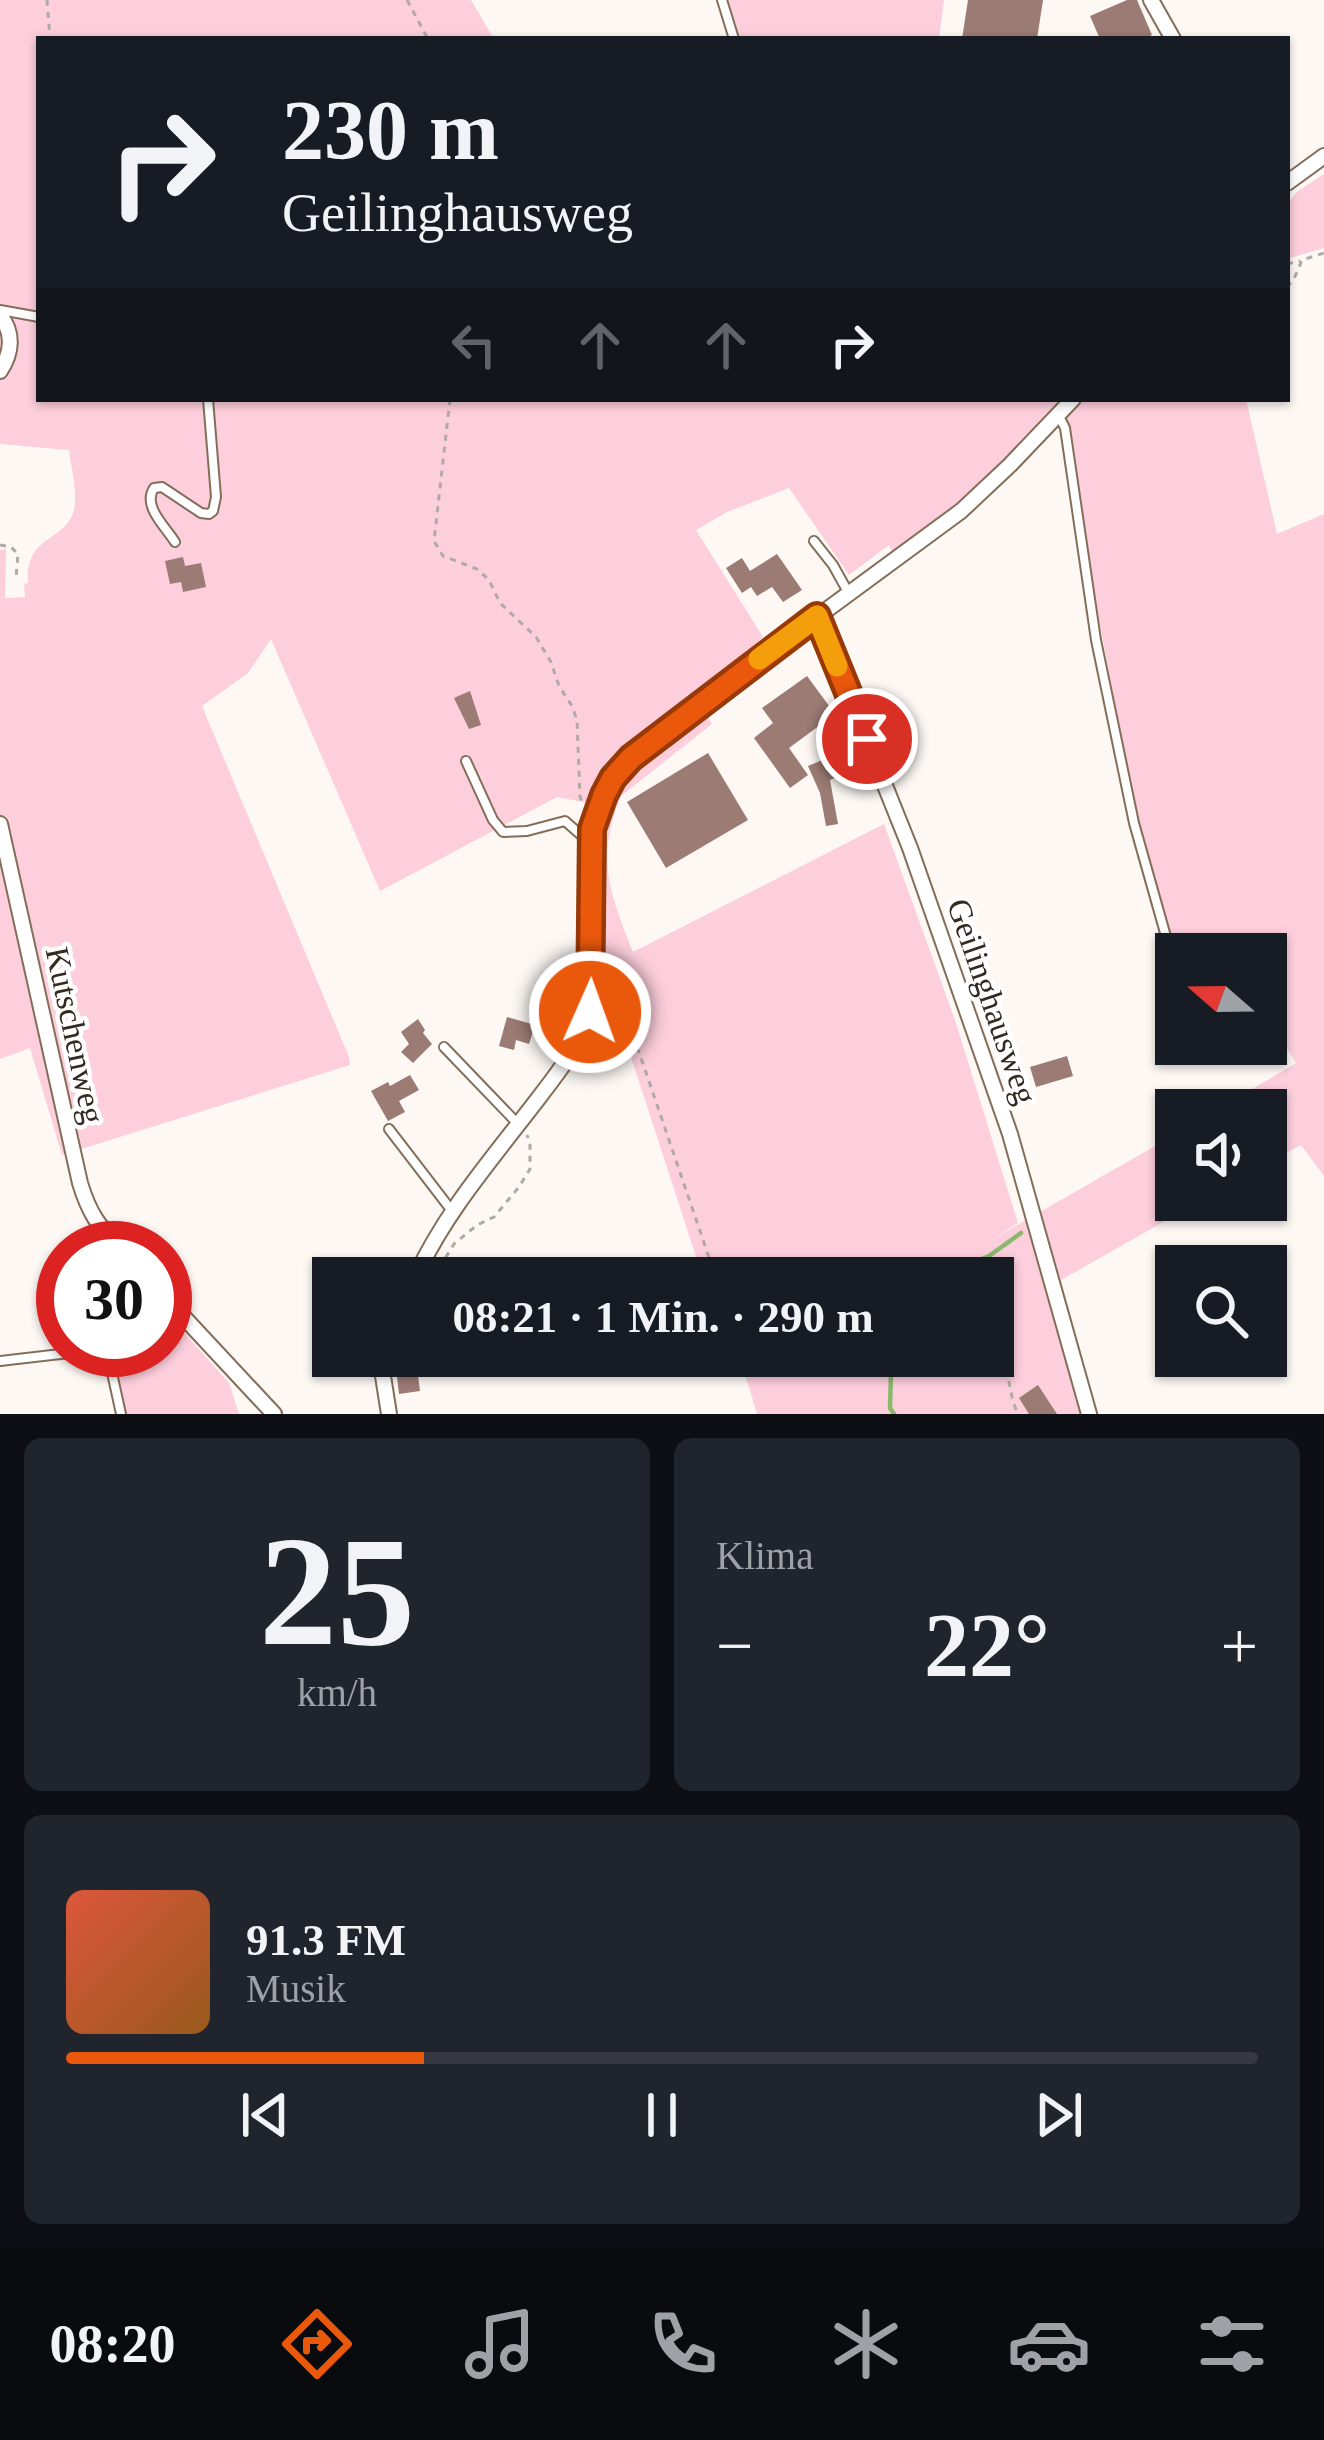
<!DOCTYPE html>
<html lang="de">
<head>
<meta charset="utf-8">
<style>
	:root { --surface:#171b24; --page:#20242c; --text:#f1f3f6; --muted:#9ea1a6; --line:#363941; --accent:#ea580c }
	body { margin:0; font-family:Georgia,serif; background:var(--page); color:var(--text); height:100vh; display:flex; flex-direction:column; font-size:45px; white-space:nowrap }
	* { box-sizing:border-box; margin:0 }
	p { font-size:39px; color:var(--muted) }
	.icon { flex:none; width:66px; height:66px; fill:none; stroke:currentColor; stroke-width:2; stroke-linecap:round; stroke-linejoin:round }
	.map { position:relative; height:1414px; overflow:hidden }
	.side { display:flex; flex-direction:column; gap:24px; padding:24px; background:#0d0f14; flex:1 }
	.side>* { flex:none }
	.banner { position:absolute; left:36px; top:36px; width:1254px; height:366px; border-radius:0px; box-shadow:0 3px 9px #0004; background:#171b24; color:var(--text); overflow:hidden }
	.needle { width:78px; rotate:290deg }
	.fabs { position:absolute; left:1155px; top:933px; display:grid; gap:24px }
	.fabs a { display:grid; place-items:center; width:132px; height:132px; border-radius:0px; background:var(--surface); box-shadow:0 3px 9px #0004; font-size:60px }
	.speed { position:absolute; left:36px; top:1221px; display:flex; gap:24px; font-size:60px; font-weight:700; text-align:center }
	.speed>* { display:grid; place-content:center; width:156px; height:156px; border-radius:50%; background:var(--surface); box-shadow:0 3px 9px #0004; line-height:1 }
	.speed .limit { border:18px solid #d22; background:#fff; color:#111 }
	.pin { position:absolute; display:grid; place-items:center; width:102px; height:102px; color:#fff; margin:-51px; border:6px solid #fff; border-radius:50%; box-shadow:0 3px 12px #0007 }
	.me { position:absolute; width:132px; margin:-66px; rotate:2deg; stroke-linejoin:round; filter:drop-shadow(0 0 9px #0008) }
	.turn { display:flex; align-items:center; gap:42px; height:252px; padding:0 48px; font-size:54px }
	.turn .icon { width:156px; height:156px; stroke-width:2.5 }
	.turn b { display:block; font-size:84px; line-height:102px }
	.lanes { display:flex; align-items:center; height:114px; padding:0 48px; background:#0003; justify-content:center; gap:60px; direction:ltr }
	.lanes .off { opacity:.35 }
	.big { font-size:90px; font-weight:700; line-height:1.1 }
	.side .widget { flex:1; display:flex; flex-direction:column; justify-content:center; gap:18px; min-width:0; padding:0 42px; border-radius:18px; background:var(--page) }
	.side .dial { align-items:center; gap:0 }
	.dial b { font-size:156px; line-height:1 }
	.song { display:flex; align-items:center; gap:36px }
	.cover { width:144px; height:144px; border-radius:18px; background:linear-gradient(135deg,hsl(10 70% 55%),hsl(30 70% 35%)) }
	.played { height:12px; border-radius:6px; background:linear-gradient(90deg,var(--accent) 30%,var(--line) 30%) }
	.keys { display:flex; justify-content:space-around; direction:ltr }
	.heat { display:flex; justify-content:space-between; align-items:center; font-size:66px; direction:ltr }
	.side .tiles { flex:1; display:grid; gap:24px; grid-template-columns:1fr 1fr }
	.widget:last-child { grid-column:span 2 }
	.trip { position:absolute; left:312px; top:1257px; width:702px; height:120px; border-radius:0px; background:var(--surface); box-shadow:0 3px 9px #0004; font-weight:700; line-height:120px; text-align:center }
	.menu { display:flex; height:192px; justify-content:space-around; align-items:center; background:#090b0e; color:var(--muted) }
	.menu .icon { width:84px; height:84px }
	.menu .active { color:var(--accent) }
	.menu b { font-size:54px; color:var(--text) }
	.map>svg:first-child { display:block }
</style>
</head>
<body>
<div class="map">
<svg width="1324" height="1414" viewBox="0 0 1324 1414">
	<rect width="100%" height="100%" fill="#fdf8f4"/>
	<g fill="#fdcedc">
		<path d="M0,0H471L494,39H39V399H1069L1010,464L894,556L889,545L849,575L789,488L727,512L696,530L763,637C700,694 631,723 593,804L557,797L380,891L271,639L248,673L202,706L349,1057L350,1065L62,1155L30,1048L0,1059V550L6,549L5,598L25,597L24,584L28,583C25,534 65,543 74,510C78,492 71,468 69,450L0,444Z"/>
		<path d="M726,0H944L939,39H738Z"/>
		<path d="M1324,174V248L1287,259V204L1298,191Z"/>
		<path d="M1076,399H1246L1277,534L1324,514V1176L1301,1145L1266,1164V1110H1217L1296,1063L1266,1015V954H1176L1139,830L1060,413Z"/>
		<path d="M701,707L712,724L621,796C595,859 610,893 633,952L884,824L955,1020L1018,1223L993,1239L1176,1134V1200H1202L1061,1280L1097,1414H757L744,1371L731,1365L728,1356H993V1278H703L631,1057L611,1026L595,1020L598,997C595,927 578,820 627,764C647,742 677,725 701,707Z"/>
		<path d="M182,1330L229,1383L239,1414H124L115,1368L123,1352L165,1350V1336Z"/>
	</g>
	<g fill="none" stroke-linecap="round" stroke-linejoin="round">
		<g stroke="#8cb86e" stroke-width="4.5">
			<path d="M938,1278L989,1256L1021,1233"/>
			<path d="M886,1356L891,1373L890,1408L894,1414"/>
		</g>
	</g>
	<g fill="#9b7b74">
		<path d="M968,0H1043L1037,39H962Z"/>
		<path d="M1127,0H1137L1152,35L1143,39H1100L1090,16Z"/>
		<path d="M777,554L802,590L783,602L772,587L757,596L751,587L742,593L726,568L742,558L750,571Z"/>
		<path d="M183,557L185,566L201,563L206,587L183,592L181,582L170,584L165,561Z"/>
		<path d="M807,676L835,714L789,748L808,775L790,788L754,738L773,723L762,708Z"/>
		<path d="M470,691L481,725L469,729L454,698Z"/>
		<path d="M856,746L864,765L830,780L838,824L826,826L820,793L808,766Z"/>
		<path d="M708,753L748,820L666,868L627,802Z"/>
		<path d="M507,1017L535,1025L529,1044L516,1040L514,1050L499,1046Z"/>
		<path d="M418,1019L425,1030L423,1033L432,1044L413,1063L401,1052L409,1044L401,1032Z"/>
		<path d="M1067,1056L1073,1076L1036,1087L1030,1067Z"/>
		<path d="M410,1075L419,1090L399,1101L405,1112L388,1121L371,1091L388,1082L390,1086Z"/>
		<path d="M417,1367L420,1391L399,1394L396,1369Z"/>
		<path d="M1038,1385L1057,1414H1029L1019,1398Z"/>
	</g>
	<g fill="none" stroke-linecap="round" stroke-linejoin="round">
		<g stroke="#836e59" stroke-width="12">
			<g id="service">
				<path d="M722,0L734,39"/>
				<path d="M0,310L39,317"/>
				<path d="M1059,416L1065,428L1096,640L1134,823L1176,972"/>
				<path d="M814,541L833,565L848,592"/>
				<path d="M175,542C165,526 142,506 154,488L162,487L201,513L209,514L213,511L216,497L208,399"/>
				<path d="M466,761L493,820L503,832L527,831L565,821L589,842"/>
				<path d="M444,1047L517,1123"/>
				<path d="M389,1129L452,1211"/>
				<path d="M165,1332L185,1322"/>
				<path d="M115,1350L112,1373L121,1414"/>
				<path d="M0,1361L95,1350"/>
			</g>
		</g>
		<g stroke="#836e59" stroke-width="18">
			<g id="minor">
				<path d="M1151,0L1173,39"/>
				<path d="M1287,183L1324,156"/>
				<path d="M0,315C14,333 12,353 0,371"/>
				<path d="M817,616L910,848L1010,1134L1089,1414"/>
				<path d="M0,824L80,1183C89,1213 98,1225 119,1248"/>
				<path d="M415,1278C444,1214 491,1160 534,1104C554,1078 577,1050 587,1019C594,999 592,976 591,955C590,897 578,826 614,776C625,761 640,749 654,737L961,511L1010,465L1073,399"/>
				<path d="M165,1297L274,1414"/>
				<path d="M387,1356L383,1376L389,1414"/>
			</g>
		</g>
		<g stroke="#b1aaa4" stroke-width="3" stroke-dasharray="6 6" stroke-linecap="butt">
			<path d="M47,0L50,39"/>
			<path d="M407,0L428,39"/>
			<path d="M1287,264L1300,261"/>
			<path d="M1287,287L1294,279L1302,260L1324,253"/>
			<path d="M450,399L434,541L443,556L477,569L489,580L500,603L536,637L551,662L559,686L572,706L577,720L580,797L583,805"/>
			<path d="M0,545L11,547L18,554L16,578"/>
			<path d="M602,1016C621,1023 630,1034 639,1052L716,1278"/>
			<path d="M433,1278L454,1244L477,1225L494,1217L519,1187L530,1169V1143L527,1135"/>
			<path d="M993,1349L1007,1372L1013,1402L1018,1414"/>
			<path d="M429,1356V1357"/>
			<path d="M749,1356C765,1368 779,1364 796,1356"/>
		</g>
		<use href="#service" stroke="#fff" stroke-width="8"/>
		<use href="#minor" stroke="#fff" stroke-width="14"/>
	</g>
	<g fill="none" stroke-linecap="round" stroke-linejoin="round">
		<g stroke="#983908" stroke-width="30">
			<path id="route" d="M590,1012L592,829L604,795L613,778L631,758L817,616L867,739"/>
		</g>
		<use href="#route" stroke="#ea580c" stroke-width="21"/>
		<path stroke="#f59e0b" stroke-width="21" d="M759,659L817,616L837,666"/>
	</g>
	<g text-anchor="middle" stroke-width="9" stroke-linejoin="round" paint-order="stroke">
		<g font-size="33" fill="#332a21" stroke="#fff">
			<text transform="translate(993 1001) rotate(71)" y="12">Geilinghausweg</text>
			<text transform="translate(76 1035) rotate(78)" y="12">Kutschenweg</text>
		</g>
	</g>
</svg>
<div class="fabs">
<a><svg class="needle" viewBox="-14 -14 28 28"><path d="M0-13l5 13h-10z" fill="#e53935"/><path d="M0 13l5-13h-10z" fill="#9ea1a6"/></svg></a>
<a><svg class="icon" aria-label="sound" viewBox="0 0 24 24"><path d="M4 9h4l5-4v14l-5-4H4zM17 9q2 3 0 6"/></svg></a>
<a><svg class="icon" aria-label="search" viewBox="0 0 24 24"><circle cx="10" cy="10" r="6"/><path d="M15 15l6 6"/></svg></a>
</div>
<div class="speed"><div class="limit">30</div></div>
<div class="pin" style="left:867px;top:739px;background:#d93025"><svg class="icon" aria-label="arrive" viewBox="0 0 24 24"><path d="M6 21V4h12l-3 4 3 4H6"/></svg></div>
<svg class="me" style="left:590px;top:1012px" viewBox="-20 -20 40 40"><circle r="17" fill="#ea580c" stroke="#fff" stroke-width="3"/><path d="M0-11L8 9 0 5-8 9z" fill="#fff"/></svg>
<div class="trip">08:21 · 1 Min. · 290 m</div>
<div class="banner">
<div class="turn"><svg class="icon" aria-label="right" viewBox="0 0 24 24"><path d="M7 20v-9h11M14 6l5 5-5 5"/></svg><div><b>230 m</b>Geilinghausweg</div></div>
<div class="lanes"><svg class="icon off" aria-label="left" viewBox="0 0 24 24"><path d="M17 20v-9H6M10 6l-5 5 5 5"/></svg><svg class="icon off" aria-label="ahead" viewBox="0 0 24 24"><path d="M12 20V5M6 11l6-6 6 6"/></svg><svg class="icon off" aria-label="ahead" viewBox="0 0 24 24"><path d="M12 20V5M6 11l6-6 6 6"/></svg><svg class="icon" aria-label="right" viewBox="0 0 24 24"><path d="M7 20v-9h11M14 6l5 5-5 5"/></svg></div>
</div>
</div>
<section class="side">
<div class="tiles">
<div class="widget dial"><b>25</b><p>km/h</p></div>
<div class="widget"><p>Klima</p>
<div class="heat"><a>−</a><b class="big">22°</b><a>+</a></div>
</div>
<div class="widget">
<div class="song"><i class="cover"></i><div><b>91.3 FM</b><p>Musik</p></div></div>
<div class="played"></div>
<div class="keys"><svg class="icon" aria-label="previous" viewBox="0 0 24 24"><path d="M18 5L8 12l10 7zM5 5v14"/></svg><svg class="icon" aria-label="pause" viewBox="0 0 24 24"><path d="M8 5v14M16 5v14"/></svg><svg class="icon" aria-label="next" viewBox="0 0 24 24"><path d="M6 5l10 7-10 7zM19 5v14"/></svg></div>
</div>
</div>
</section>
<nav class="menu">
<b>08:20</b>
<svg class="icon active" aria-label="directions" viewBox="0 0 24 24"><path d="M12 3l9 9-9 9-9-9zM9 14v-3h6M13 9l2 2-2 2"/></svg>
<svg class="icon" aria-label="music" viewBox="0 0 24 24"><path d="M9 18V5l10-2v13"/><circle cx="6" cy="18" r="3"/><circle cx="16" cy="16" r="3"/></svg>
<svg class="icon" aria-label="phone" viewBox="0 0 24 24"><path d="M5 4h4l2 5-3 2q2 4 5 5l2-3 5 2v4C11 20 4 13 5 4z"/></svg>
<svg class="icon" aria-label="climate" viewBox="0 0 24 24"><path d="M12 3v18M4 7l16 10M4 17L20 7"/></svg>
<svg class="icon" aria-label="car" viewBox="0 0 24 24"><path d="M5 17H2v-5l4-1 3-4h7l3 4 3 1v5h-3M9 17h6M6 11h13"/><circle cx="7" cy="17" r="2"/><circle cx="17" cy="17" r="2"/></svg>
<svg class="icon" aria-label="filters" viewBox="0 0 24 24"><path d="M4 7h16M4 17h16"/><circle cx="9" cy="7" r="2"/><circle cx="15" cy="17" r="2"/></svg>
</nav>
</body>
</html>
